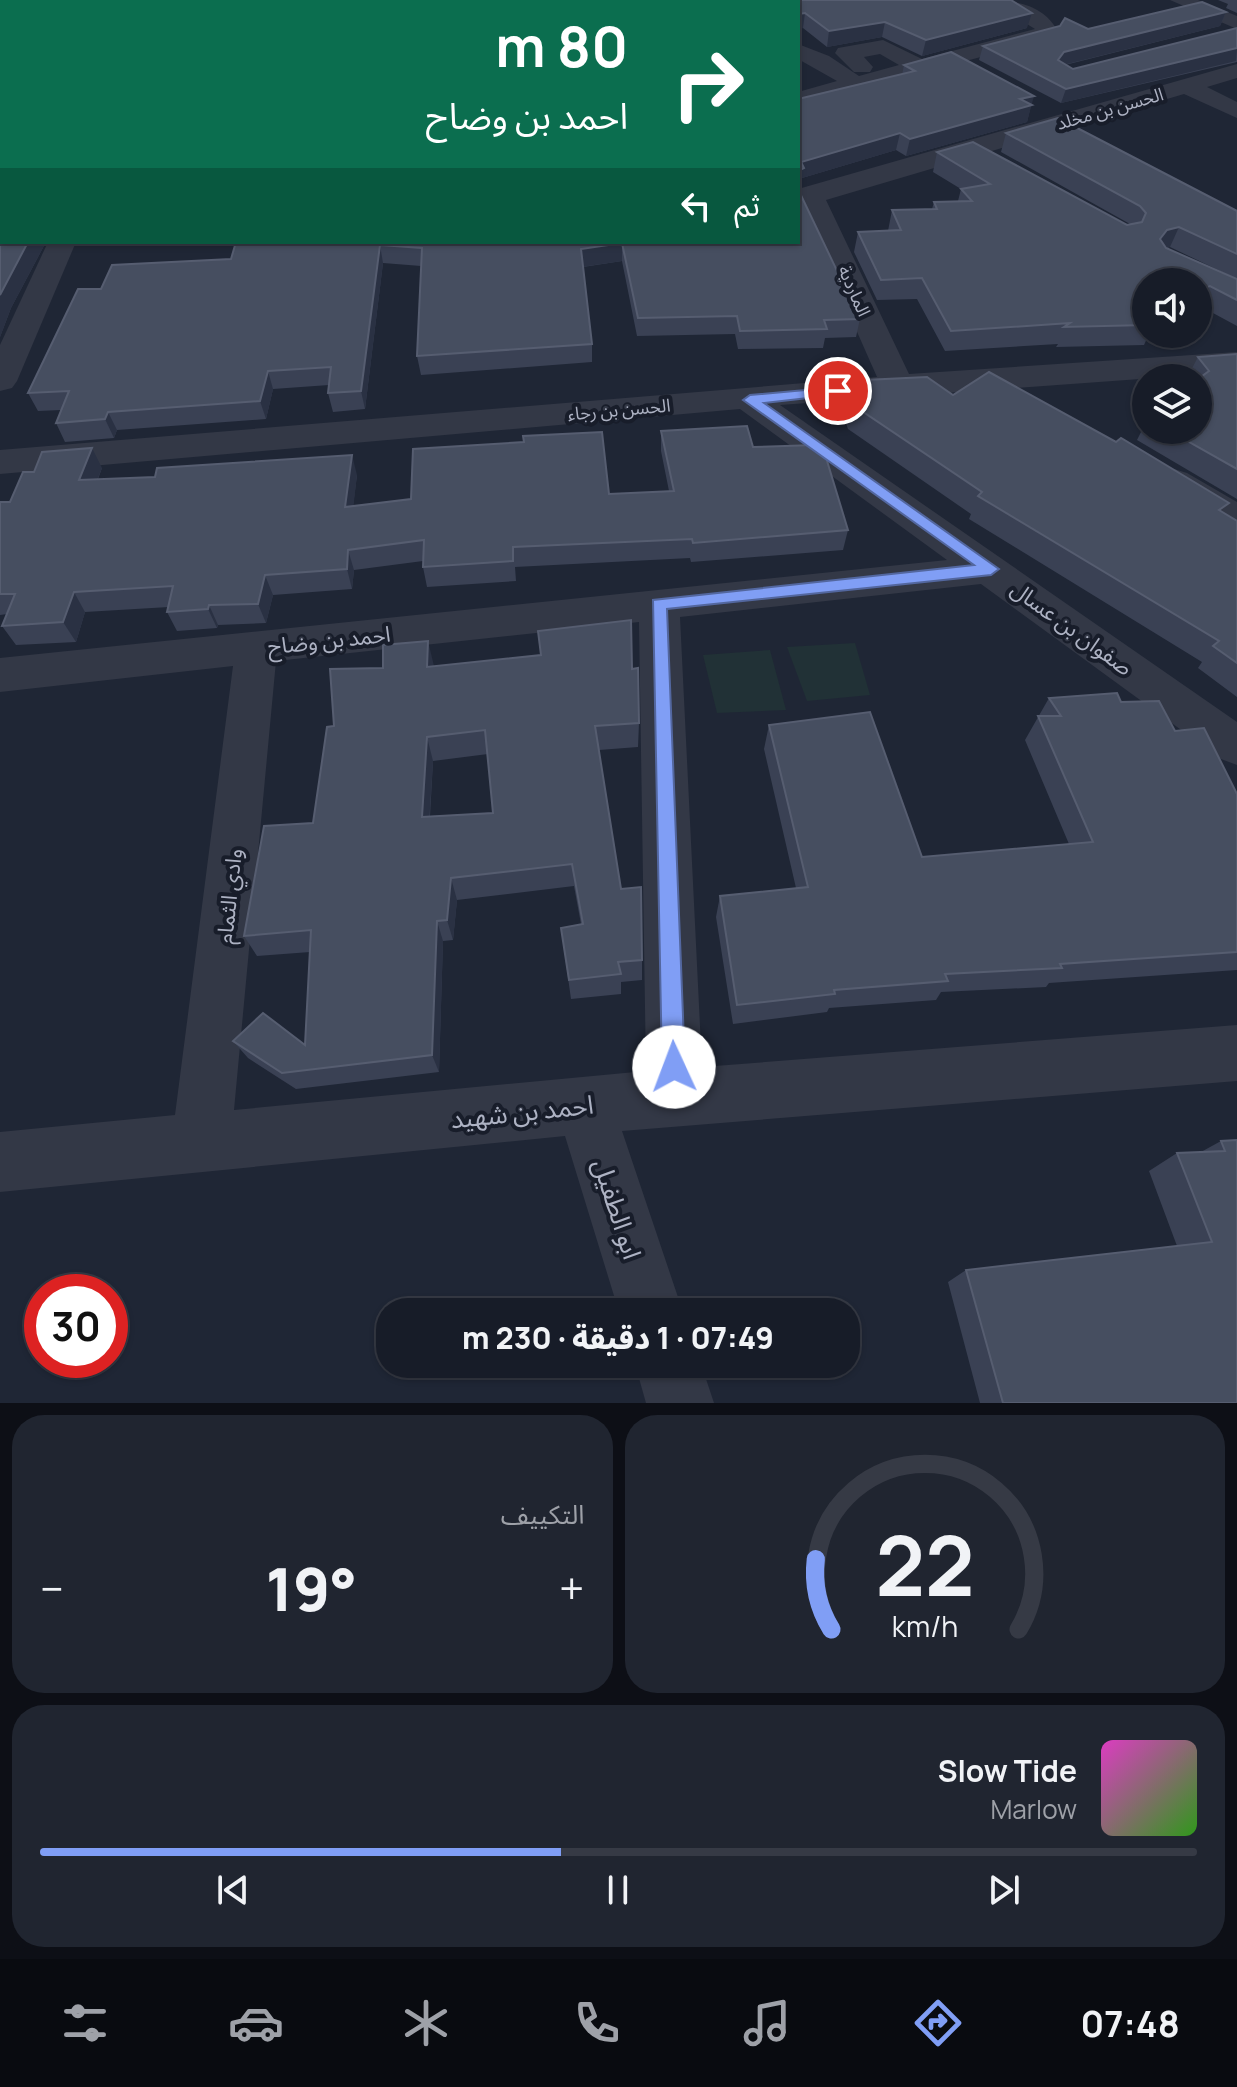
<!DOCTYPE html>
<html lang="ar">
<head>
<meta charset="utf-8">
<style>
	:root { --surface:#171c28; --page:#202530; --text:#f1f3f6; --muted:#9ea1a8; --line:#363a45; --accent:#809ef5 }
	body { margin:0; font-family:Manrope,"Noto Sans Arabic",sans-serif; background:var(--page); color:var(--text); direction:rtl; height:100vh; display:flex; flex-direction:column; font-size:30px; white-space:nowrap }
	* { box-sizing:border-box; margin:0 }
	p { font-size:26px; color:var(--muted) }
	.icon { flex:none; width:44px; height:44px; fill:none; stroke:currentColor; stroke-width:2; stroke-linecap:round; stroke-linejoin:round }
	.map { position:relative; height:1403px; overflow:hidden; direction:ltr }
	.details { display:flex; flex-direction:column; gap:12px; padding:12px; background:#0d0f16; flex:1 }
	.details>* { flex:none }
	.top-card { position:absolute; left:0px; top:0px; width:800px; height:244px; box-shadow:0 2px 6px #0004,0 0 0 2px var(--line); direction:rtl; background:#0b6e4f; color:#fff; overflow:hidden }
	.fabs { position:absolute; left:1132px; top:268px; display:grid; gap:16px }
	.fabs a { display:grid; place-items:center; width:80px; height:80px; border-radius:50%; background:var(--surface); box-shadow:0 2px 6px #0004,0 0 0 2px var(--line); font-size:40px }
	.speed { position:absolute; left:24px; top:1274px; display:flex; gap:16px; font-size:40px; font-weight:700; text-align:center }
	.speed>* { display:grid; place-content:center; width:104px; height:104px; border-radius:50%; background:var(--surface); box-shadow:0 2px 6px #0004,0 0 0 2px var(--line); line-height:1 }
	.speed .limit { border:12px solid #d22; background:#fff; color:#111 }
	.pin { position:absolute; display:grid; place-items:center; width:68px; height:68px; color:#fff; margin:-34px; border:4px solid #fff; border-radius:50%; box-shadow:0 2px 8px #0007 }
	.me { position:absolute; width:88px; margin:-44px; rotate:358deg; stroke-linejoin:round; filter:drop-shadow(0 0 6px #0008) }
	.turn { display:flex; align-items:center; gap:28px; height:168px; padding:0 40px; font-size:36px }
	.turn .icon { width:104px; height:104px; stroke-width:2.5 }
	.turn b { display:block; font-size:56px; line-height:68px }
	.then { display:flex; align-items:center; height:76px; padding:0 40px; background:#0003; gap:16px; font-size:30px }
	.big { font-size:60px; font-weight:800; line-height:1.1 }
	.details .card { flex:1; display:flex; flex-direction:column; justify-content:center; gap:12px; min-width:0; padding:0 28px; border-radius:32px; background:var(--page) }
	.details .dial { align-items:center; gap:0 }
	.dial svg { height:208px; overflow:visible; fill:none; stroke:var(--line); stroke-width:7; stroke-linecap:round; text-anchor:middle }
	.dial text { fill:var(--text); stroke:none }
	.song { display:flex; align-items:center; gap:24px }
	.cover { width:96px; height:96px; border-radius:12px; background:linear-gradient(135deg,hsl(310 70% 55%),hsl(110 70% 35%)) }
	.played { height:8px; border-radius:4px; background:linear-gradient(90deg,var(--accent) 45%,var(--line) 45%) }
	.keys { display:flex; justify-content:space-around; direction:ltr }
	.heat { display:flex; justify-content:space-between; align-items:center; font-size:44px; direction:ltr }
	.details .tiles { flex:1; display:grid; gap:12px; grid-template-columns:1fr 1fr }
	.card:last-child { grid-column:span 2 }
	.trip { position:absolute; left:376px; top:1298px; width:484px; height:80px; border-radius:32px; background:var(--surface); box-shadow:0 2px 6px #0004,0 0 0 2px var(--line); font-weight:800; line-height:80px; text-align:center; direction:rtl }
	.menu { display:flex; height:128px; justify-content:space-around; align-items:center; background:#090b10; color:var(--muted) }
	.menu .icon { width:56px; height:56px }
	.menu .selected { color:var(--accent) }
	.menu b { font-size:36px; color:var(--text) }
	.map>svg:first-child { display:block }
</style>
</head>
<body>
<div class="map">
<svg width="1237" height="1403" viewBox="0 0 1237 1403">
	<rect width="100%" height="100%" fill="#1f2635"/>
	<g fill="#213136">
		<path d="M855,643L870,695L807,701L787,647Z"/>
		<path d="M770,650L786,710L717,713L703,655Z"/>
	</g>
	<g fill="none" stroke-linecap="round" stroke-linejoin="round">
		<g fill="#333846" fill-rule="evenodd">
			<path d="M275,0H296L297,2H276Z"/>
			<path d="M328,0H357L327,2Z"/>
			<path d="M988,0C1015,0 1045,5 1058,32L1055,37L798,106V92L837,81L798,59V44L829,56L859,76L899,65L880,54L864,57L873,67L870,72H854L835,53L838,48L883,40L922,59L1035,29Z"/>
			<path d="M1170,0H1198L1237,16V29Z"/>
			<path d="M1237,64V78L1207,87L1237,102V118L1184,94L826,200L909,374L1237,352V372L780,405L1237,722V765L1221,759L981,584L680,617L702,1067L1237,1025V1081L622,1131L683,1312H619L565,1136L0,1192V1132L175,1115L233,666L0,692V658L947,560L740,409L0,474V450L877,377L801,205H798V189ZM639,622L646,1071L234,1110L276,661Z"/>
			<path d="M48,242H76L17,381L12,388L0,391V345Z"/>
			<path d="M1174,469L1187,473L1237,502V532L1224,528L1161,489L1156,481L1161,473Z"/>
			<path d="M635,1364H701L714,1403H646Z"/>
		</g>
	</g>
	<g fill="#3a4154" fill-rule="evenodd">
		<path d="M0,0H270V2H2V242H46L11,308L0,337Z"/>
		<path d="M416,0H1011L1027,28L922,56L882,37L827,47L803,28L798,29V2H418Z"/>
		<path d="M1218,0H1237V13L1226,8L1228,4Z"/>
		<path d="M1226,12L1220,26L1065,65L1073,69L1237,28V62L1061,103L979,60L983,46L1088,29Z"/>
		<path d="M904,65L1031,105L1027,122L906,156L896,150L802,178L801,185L798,187V99L902,75Z"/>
		<path d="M1006,133L1237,211V279L1170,247L1167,248L1237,279V326L1200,306L1198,307V282H1146V334H1149L1144,345L1056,347L1058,344L945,351L917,299L877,300L854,252L858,232L888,231L892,210L932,209L934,202L958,201L961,189L933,172L937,152L1127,225L1130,224L1001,152Z"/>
		<path d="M236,242H798L860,319L856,337L825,338L823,348L738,349L735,334L637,336L622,261L583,267L592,344V362L421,375L417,356L421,266L383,263L365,409L333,412L328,393L329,385L273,389L266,419L117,430L114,438L65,442L56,423L61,410L38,411L28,393L101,289L231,259Z"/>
		<path d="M1237,354V499L1137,440L1146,422V430H1198V378H1187L1198,357Z"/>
		<path d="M844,381L953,395L1223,512L1237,521V697L1198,668L1202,662L969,519L971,514L848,429L839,404Z"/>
		<path d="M661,431L753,447L848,530L843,550L691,562L690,558L515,567L516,581L427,587L423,567V561L354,570L352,589L273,595L266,623L218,625L217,628L177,631L167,612L169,607L85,612L76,642L16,645L2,626L7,614L0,615V502H10L34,472L102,468L98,479L357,475L353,506L669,491L661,451Z"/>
		<path d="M538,631L632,669L639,723L638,747L599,750L621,889L642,960V980L621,982V994L571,999L561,928L581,924L574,886L457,900L453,940L443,941L439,1072L296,1089L248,1058L233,1041L305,1045L310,952L257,956L244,936L313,823L434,667L541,655ZM488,754L493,813L430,816L433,761Z"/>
		<path d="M1049,698L1121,702L1175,731L1237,794V970L1049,983L1046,987L941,992L936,1000L829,1008L827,1012L733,1024L716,917L720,896L796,888L764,749L769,725L922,857L1069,844L1025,740Z"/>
		<path d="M1237,1140V1403H980L948,1282L966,1270L1177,1246L1149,1171L1177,1153L1201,1152L1221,1141Z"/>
	</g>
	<g fill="#2a3143">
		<path d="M161,0H192V2H149Z"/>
		<path d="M217,0H270V2H206Z"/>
		<path d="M1226,12L1220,26L1059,66L1058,60L1064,52Z"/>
		<path d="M805,13L803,28L798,29V14Z"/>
		<path d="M1032,13L1027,28L922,56L926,40Z"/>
		<path d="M885,22L882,37L827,47L829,31Z"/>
		<path d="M1237,48L1236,61L1061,103L1066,89Z"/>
		<path d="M1034,96L1027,122L906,156L910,139L1020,99Z"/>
		<path d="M900,133L896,150L802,178L801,185L798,187V171L801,162Z"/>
		<path d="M1179,227L1170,247L1158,250L1160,239L1167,230Z"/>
		<path d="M28,242H46L11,308L0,337V295Z"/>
		<path d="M622,243V261L581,267V249Z"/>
		<path d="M380,245L383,263L365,409L361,391Z"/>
		<path d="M1210,286L1200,306L1198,307V291Z"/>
		<path d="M268,371L273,389L266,419L260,401Z"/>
		<path d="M108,412L117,430L114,438L105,419Z"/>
		<path d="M92,448L102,468L89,500L79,480Z"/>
		<path d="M352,455L357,475L351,527L345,507Z"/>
		<path d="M348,550L354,570L352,589L347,569Z"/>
		<path d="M265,575L273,595L266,623L258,604Z"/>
		<path d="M74,592L85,612L76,642L63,622Z"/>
		<path d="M209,605L218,625L217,628L208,609Z"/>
		<path d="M428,641L434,666L427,667Z"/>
		<path d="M427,737L433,761L428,840L422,817Z"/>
		<path d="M451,878L457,900L453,940L447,920Z"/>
		<path d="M437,921L443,941L439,1072L432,1055Z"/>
	</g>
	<g fill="#464e60" stroke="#565d70" stroke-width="2" fill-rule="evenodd">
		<path d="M0,0H161L149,2H2V64H0Z"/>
		<path d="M195,0H217L206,2H197Z"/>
		<path d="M433,0H1011L1032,13L926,40L885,22L829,31L805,13L798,14V2H435Z"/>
		<path d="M1202,2L1226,12L1064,52L1058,60L1073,69L1237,28V48L1066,89L983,46L1060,26L1065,18L1088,29Z"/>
		<path d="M951,52L1034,96L1020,99L1032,105L910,139L900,133L801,162L804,168L798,171V99L915,71L904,65Z"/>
		<rect x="0" y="78" width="2" height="58"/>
		<path d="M1058,118L1237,211V254L1179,227L1167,230L1160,239L1166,248L1237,279V300L1210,286L1198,291V282H1146V325L1064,327L1070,323L951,331L922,278L881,280L858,232L901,230L892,210L937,209L934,202L972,201L961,189L990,184L937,152L973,142L1127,225L1142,222L1146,213L1140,206L1006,133Z"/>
		<path d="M2,147V242H28L0,295V150Z"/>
		<path d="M798,189L860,319L824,320L827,329L740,331L737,316L638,318L622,243L581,249L592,344L417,356L422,248L380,245L361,391L328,393L331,367L268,371L260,401L108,412L105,419L56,423L69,391L28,393L78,289H101L112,265L231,259L236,242H798Z"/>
		<path d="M1237,354V469L1168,430H1198V379L1209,371L1198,357Z"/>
		<path d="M989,372L1116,442L1121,438L1229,503L1219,510L1237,521V663L1213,646L1219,641L978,496L982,492L853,405L844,381L927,377L953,395Z"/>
		<path d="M747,426L753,447L815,445L824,451L848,530L693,543L692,539L513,547V561L423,567L424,540L348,550L347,569L265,575L258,604L209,605L208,609L167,612L173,586L74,592L63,622L2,626L15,594H0V502H10L23,472H34L42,452L92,448L79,480L155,477L157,468L352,455L345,507L411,499L413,449L524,442L523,436L602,432L609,494L674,491L661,431Z"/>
		<path d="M631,620L632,669L638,668L639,723L595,726L621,889L641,887L642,960L618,962L621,974L569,980L561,928L583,924L572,864L451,878L447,920L437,921L432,1055L282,1073L233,1041L263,1013L305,1045L311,930L244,936L264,826L313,823L327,727L334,726L330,669L383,668V645L428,641L427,667L541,655L538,631ZM485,730L493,813L422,817L427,737Z"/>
		<path d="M1117,693L1121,702L1159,701L1175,731L1204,728L1237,794V952L1060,964L1062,968L945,974L948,981L834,990L835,994L737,1005L720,896L808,887L769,725L870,712L922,857L1093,842L1038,716H1061L1049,698Z"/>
		<path d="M1237,1140V1403H1003L966,1270L1212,1242L1177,1153L1225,1151L1221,1141Z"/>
	</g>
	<path fill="#809ef5" stroke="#53679f" stroke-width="2" d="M838,387L843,388V394L764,403L999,569L991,575L667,609L685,1067L682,1075L674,1079L665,1075L662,1067L653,600L974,565L743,400L750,395Z"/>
	<g text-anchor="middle" stroke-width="8" stroke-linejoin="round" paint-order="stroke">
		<g font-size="18" fill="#adb2c3" stroke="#181d2a">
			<text transform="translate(1110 109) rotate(-16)" y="6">الحسن بن مخلد</text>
			<text transform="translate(854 291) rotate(66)" y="6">الماردية</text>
			<text transform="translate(619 410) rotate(-5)" y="6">الحسن بن رجاء</text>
		</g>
		<g font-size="22" fill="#adb2c3" stroke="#181d2a">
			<text transform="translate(1072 628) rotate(36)" y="8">صفوان بن عسال</text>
			<text transform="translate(329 640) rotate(-6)" y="8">احمد بن وضاح</text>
			<text transform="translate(229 896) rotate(-84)" y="8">وادي الثمام</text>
		</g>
		<g font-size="26" fill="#adb2c3" stroke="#181d2a">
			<text transform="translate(522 1112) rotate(-6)" y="9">احمد بن شهيد</text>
			<text transform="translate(617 1209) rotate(72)" y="9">ابو الطفيل</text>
		</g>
	</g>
</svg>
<div class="fabs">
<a><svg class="icon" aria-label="sound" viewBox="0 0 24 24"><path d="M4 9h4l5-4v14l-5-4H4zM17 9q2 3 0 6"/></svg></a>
<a><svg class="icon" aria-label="layers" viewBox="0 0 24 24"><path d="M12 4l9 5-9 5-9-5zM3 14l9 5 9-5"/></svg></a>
</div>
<div class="speed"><div class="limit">30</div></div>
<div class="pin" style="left:838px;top:391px;background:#d93025"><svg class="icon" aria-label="arrive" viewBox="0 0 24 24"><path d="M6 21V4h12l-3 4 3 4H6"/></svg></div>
<svg class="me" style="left:674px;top:1067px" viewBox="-20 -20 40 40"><circle r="19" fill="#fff"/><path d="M0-13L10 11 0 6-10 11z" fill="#809ef5"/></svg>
<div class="trip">07:49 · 1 دقيقة · 230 m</div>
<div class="top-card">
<div class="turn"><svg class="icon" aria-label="right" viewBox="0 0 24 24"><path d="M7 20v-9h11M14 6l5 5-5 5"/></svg><div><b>80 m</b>احمد بن وضاح</div></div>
<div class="then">ثم<svg class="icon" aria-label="left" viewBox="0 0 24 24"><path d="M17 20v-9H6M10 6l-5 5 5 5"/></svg></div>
</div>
</div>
<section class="details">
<div class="tiles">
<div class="card dial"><svg viewBox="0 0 100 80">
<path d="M14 69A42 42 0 1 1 86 69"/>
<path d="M14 69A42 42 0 0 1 8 42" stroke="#809ef5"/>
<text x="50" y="56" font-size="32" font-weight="700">22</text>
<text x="50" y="72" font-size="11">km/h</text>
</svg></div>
<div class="card"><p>التكييف</p>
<div class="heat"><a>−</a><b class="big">19°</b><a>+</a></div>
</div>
<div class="card">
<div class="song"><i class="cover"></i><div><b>Slow Tide</b><p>Marlow</p></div></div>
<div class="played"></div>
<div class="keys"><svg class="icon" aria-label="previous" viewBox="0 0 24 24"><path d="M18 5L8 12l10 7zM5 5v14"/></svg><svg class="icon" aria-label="pause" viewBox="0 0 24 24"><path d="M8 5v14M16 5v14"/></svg><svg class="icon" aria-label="next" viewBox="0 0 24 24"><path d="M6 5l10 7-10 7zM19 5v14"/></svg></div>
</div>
</div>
</section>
<nav class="menu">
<b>07:48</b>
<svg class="icon selected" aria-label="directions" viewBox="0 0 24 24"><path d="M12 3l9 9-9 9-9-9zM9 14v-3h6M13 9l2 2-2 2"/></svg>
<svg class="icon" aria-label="music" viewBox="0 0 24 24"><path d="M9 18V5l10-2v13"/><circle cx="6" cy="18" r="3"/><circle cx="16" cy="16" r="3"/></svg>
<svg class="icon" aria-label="phone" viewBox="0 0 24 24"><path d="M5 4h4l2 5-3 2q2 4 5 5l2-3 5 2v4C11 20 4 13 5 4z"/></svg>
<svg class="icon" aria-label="climate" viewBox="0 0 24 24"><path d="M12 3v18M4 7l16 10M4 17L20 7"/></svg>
<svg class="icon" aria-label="car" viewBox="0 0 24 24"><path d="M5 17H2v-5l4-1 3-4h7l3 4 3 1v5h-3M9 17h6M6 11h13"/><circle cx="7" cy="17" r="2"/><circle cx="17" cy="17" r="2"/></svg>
<svg class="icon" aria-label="filters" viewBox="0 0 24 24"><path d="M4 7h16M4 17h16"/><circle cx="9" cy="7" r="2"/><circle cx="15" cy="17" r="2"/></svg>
</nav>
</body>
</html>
